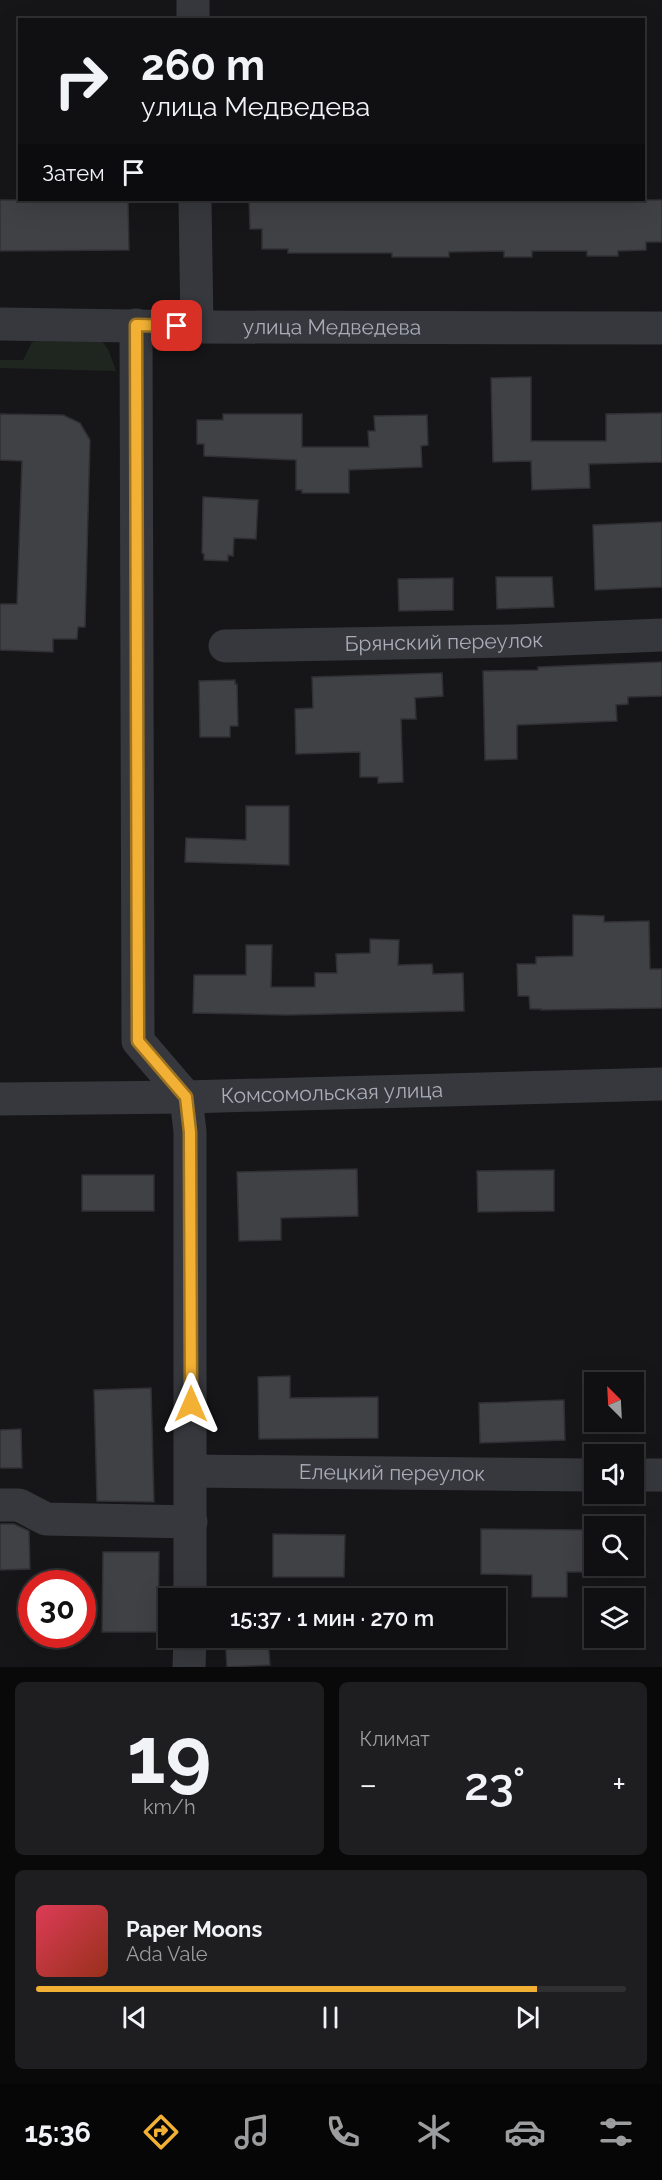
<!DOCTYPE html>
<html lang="ru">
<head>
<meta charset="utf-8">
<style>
	:root { --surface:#101012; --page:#1e1e20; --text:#f1f3f6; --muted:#9c9d9f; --line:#303032; --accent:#f2b134 }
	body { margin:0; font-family:Raleway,sans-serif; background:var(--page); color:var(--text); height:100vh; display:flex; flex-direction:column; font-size:22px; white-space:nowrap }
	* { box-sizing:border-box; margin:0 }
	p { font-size:20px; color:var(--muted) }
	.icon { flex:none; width:33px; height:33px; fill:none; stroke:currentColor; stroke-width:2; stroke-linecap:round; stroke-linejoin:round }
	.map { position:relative; height:1667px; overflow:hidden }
	.drawer { display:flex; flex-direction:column; gap:15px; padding:15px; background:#09090a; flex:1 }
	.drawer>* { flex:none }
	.hud { position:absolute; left:18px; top:18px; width:627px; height:183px; border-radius:0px; box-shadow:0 6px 24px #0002,0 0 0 2px var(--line); background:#101012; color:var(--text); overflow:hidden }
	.needle { width:39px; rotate:336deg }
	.fabs { position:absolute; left:584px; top:1372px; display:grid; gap:12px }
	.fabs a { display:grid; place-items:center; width:60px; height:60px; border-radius:0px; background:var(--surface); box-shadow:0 6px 24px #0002,0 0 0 2px var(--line); font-size:30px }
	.speed { position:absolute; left:18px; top:1570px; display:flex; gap:12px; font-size:30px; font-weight:700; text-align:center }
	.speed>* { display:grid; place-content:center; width:78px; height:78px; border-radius:50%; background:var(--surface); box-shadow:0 6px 24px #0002,0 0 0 2px var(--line); line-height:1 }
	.speed .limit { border:9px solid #d22; background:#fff; color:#111 }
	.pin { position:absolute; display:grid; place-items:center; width:51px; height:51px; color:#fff; margin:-26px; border-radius:12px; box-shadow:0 3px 9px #0006 }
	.me { position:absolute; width:66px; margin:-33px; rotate:0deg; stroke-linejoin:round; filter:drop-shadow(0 0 4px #0008) }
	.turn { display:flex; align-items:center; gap:21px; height:126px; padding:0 24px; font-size:27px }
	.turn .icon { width:78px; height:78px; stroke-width:2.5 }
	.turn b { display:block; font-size:42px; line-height:51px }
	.then { display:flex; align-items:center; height:57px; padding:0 24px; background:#0003; gap:12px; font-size:22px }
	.big { font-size:45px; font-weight:600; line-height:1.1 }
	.drawer .tile { flex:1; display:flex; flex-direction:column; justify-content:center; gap:9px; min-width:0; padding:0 21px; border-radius:9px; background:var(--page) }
	.drawer .dial { align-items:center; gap:0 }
	.dial b { font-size:78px; line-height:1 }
	.song { display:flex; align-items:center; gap:18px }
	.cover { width:72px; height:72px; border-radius:9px; background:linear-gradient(135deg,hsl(350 70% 55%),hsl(10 70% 35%)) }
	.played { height:6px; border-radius:3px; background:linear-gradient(90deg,var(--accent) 85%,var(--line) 85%) }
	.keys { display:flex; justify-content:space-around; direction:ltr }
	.heat { display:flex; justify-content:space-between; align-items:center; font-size:33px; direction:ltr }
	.drawer .tiles { flex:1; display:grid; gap:15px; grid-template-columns:1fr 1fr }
	.tile:last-child { grid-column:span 2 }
	.trip { position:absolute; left:158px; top:1588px; width:348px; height:60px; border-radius:0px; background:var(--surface); box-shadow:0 6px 24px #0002,0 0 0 2px var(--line); font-weight:600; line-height:60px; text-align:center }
	.tab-bar { display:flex; height:96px; justify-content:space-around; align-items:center; background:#060607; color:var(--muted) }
	.tab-bar .icon { width:42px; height:42px }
	.tab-bar .selected { color:var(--accent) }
	.tab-bar b { font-size:27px; color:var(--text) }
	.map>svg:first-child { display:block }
</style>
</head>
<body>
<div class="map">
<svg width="662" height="1667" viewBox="0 0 662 1667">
	<rect width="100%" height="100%" fill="#161618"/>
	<path fill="#1e261f" d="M42,337L100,338L109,351L116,371L0,368V360H23L32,342Z"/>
	<g fill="#404145" stroke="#303034" stroke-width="1.5">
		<path d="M0,200H128L129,250L0,251Z"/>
		<path d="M249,200H662V242H646V250L618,251V256H587V251H532V257H504V251L449,252V257H392V253H288V249H262V229H250Z"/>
		<path d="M531,377V441H606V414L662,413V462L589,464L590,488L532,490L531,461L493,462L491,378Z"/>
		<path d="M0,414L63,415L80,423L90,440L85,627H78L77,639H53V652L0,650V604H17L22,461L0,460Z"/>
		<path d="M223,414H302V447H369L368,431H375L374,416L427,415L428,445L421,446L422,467L349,470V493H302V490H296V460L204,456V444H197V420H223Z"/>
		<path d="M203,497L258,500L256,539L234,538L233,556L228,555V561L204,560V554L202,553Z"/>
		<path d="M662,522V587L595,590L593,525Z"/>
		<path d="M496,577H552L554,607L497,609Z"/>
		<path d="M453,578V610L399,611L398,579Z"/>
		<path d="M662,662V696L628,697V704L616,705L617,721L517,725V759L485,760L483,671L538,670V667Z"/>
		<path d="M442,673L443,696L415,698L416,719H401L403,782L378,783V777H360V752L296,754L295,709L313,708L312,677Z"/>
		<path d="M235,680V684H237L238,726H230V737H200L199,681Z"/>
		<path d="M246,806H289V865L185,862L186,838L246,840Z"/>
		<path d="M573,915L604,916V922L649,921L650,969H662V1008L541,1010V1009H530L529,996H518L517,964H536V957L573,956Z"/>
		<path d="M370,939L399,940L398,965L432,964L433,974L463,973L464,1011L286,1015L193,1013L194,975H246V945H272L271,987H315V973H337L336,954L370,953Z"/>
		<path d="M357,1169L358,1216L281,1218V1240L239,1241L237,1172Z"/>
		<path d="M554,1170V1211L478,1212L477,1171Z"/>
		<rect x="82" y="1175" width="72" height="36"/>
		<path d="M290,1376V1398L378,1397V1438L259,1439L258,1377Z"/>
		<path d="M151,1388L154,1502L97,1501L94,1390Z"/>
		<path d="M564,1400L565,1440L480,1443L479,1403Z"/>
		<path d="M21,1429L22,1468H0V1430Z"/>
		<path d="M0,1524H14L29,1531L30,1569L0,1570Z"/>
		<path d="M481,1529L594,1530V1572H567V1597H532V1575L481,1574Z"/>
		<path d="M273,1534L345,1535L344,1577H273Z"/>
		<path d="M103,1552H159L158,1632H102Z"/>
		<path d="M225,1638H268L270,1665L227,1667Z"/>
	</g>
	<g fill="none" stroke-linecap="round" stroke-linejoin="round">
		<g stroke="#37383d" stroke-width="33">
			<path d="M193,0V20"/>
			<path d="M195,200L197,327"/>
			<path id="s1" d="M0,324L197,327L662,328"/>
			<path d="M136,325L138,1041L186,1097L190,1132V1599"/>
			<path id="s2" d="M225,646L512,641L662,635"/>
			<path id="s3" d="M0,1099L186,1097L662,1084"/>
			<path id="s4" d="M191,1471L594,1475"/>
			<path d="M633,1475H662"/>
			<path d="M0,1505H19L46,1519L191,1522"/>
			<path d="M189,1667L190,1638"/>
		</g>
	</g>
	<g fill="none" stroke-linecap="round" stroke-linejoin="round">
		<g stroke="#9d7322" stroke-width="15">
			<path id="route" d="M177,326L136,325L138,1041L186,1097L190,1132L191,1404"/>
		</g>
		<use href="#route" stroke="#f2b134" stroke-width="10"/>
	</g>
	<g text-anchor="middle" stroke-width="6" stroke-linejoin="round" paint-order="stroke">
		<g font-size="21" fill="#a8adb8" stroke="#111113">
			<text dy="7" stroke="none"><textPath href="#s1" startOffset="332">улица Медведева</textPath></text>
			<text dy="7" stroke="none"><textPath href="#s2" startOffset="219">Брянский переулок</textPath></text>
			<text dy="7" stroke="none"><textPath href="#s3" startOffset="332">Комсомольская улица</textPath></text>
			<text dy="7" stroke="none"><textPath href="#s4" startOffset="201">Елецкий переулок</textPath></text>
		</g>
	</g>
</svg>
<div class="fabs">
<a><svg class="needle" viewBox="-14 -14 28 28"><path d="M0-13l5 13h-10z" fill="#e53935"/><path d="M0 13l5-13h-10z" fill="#9c9d9f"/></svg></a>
<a><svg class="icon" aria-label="sound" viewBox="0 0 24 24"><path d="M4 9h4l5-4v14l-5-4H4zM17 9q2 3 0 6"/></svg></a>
<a><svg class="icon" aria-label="search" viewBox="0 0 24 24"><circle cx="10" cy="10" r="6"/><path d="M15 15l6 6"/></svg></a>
<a><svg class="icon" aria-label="layers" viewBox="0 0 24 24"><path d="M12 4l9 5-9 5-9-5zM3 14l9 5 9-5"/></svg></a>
</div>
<div class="speed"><div class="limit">30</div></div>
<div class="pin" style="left:177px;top:326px;background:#d93025"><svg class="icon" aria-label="arrive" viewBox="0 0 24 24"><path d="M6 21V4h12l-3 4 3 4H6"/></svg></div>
<svg class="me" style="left:191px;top:1404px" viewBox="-20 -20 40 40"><path d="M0-17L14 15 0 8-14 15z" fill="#f2b134" stroke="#fff" stroke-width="4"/></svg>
<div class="trip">15:37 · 1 мин · 270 m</div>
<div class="hud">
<div class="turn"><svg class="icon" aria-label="right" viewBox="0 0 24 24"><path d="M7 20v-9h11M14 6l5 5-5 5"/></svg><div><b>260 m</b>улица Медведева</div></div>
<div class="then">Затем<svg class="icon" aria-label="arrive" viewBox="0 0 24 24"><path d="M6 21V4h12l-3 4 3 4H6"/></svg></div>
</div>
</div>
<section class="drawer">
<div class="tiles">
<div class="tile dial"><b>19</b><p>km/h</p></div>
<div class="tile"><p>Климат</p>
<div class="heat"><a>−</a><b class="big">23°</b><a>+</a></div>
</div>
<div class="tile">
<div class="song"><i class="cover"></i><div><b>Paper Moons</b><p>Ada Vale</p></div></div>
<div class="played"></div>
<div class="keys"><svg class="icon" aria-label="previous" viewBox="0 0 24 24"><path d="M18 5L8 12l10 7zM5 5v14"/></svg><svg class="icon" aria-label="pause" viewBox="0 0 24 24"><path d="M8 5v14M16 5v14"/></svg><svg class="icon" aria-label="next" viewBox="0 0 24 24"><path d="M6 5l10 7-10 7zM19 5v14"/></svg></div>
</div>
</div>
</section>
<nav class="tab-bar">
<b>15:36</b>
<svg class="icon selected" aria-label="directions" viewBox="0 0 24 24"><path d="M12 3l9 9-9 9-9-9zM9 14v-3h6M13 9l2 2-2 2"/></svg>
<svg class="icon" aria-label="music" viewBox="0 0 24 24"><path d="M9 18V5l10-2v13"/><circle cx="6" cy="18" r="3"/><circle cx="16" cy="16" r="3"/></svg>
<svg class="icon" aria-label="phone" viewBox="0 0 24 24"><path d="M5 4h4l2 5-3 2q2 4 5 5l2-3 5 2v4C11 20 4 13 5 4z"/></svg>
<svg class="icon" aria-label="climate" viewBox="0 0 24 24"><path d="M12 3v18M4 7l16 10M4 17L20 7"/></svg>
<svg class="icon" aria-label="car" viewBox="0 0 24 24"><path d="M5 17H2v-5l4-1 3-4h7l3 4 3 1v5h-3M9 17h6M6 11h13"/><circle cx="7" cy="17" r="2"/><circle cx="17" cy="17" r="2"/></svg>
<svg class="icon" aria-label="filters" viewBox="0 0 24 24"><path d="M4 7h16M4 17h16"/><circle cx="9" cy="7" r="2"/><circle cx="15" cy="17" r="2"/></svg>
</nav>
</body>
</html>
